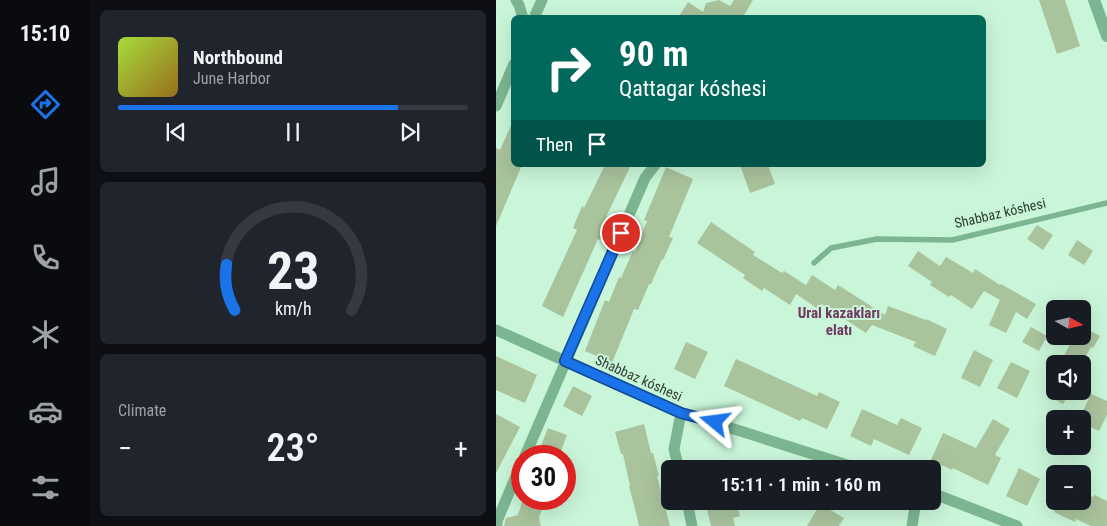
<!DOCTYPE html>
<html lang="en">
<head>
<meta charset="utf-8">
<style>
	:root { --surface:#171b24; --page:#20242c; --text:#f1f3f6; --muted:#9ea1a6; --line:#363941; --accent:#1a73e8 }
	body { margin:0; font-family:"Roboto Condensed",sans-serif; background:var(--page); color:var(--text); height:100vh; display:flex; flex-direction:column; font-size:19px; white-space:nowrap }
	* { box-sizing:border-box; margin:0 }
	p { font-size:16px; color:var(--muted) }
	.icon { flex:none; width:28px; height:28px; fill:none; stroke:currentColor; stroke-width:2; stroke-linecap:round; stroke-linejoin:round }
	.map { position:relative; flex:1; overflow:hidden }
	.details { display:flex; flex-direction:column; gap:10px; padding:10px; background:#0d0f14; width:406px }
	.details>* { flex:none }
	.guide { position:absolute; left:15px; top:15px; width:475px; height:152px; border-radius:8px; box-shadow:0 5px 20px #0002; background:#00695c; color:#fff; overflow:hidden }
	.needle { width:32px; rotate:98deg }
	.buttons { position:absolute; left:550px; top:300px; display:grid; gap:10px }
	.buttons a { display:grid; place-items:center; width:45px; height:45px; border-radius:8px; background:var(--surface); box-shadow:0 5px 20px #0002; font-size:25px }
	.speed { position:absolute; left:15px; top:445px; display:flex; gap:10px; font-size:25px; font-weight:700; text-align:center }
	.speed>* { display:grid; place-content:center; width:65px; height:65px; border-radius:50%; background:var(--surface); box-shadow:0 5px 20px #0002; line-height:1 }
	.speed .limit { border:8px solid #d22; background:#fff; color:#111 }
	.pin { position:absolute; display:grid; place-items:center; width:42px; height:42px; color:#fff; margin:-21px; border:2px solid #fff; border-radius:50%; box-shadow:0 1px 5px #0007 }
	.me { position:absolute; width:55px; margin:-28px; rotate:286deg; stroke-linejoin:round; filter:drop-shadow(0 0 4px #0008) }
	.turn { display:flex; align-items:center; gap:18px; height:105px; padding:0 25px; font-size:22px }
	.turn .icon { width:65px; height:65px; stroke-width:2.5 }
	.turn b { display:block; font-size:35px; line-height:42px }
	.then { display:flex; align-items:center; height:48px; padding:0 25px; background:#0003; gap:10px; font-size:19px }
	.big { font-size:38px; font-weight:600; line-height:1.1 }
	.details .card { flex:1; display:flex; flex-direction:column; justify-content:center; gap:8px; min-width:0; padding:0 18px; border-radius:8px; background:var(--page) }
	.details .dial { align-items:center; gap:0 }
	.dial svg { height:130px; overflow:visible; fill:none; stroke:var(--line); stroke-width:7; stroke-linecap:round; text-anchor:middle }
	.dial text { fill:var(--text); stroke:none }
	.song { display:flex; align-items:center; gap:15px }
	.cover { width:60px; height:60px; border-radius:8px; background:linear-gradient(135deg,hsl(80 70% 55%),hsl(40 70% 35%)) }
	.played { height:5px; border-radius:2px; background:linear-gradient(90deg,var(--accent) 80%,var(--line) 80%) }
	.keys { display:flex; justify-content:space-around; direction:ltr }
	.heat { display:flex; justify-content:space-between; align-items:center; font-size:28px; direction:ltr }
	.trip { position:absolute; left:165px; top:460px; width:280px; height:50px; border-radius:8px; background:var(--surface); box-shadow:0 5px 20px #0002; font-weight:600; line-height:50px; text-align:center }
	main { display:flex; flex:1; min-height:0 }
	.dock { display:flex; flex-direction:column; width:90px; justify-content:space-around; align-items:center; background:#090b0e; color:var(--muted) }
	.dock .icon { width:35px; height:35px }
	.dock .current { color:var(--accent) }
	.dock b { font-size:22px; color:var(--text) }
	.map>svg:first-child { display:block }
</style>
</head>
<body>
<main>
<nav class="dock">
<b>15:10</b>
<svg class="icon current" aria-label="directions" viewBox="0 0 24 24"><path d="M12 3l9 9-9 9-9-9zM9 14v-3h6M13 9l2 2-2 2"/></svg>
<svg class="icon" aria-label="music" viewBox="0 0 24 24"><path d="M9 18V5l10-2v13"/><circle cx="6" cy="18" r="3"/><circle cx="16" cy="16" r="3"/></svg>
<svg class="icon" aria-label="phone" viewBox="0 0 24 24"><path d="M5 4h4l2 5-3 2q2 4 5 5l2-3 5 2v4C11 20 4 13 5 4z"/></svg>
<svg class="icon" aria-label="climate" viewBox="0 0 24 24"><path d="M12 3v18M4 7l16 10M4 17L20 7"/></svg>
<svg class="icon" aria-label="car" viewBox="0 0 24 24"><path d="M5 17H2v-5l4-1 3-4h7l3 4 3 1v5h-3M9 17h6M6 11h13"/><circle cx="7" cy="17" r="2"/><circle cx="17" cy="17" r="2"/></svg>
<svg class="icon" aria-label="filters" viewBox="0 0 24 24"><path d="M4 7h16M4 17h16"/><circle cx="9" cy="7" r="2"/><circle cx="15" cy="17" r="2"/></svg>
</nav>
<section class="details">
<div class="card">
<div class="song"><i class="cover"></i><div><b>Northbound</b><p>June Harbor</p></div></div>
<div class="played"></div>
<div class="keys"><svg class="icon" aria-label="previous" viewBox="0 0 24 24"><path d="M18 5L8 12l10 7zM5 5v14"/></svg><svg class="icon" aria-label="pause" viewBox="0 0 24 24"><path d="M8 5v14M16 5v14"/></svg><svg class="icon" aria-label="next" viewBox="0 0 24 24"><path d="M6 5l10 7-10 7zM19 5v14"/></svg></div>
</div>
<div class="card dial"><svg viewBox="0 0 100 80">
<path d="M14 69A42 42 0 1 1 86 69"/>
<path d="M14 69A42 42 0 0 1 9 41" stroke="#1a73e8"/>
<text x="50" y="56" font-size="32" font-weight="700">23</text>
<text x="50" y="72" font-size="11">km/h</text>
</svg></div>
<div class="card"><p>Climate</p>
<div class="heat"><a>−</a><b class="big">23°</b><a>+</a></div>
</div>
</section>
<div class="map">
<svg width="611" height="526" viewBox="0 0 611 526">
	<rect width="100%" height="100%" fill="#c9f5d8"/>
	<g fill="#a9c39d">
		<path d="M223,0L234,6L238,0H257L248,15L252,18H182L192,2L207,12L210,3Z"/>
		<path d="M543,0H569L584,46L561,54Z"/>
		<path d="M18,119V165H26L0,226V148L4,150Z"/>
		<path d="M109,165H135L110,217L113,218L104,240L102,239L67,317L46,306L81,230L77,228L86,206L88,208Z"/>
		<path d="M244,165H272L279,184L254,193Z"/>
		<path d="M170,167L197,179L173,237L177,238L167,260L166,259L155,284H153L142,310L138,309L116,363L89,351L109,300L113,302L123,277L125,278L137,251L139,252L151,221L148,220Z"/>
		<path d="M215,222L259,252L257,255L286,273L288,271L310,285L316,275L339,290L342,285L389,315L392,306L430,320V319L451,329L439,356L417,346L420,342L376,325L370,333L325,304L322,309L300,294L294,305L268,288L266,291L247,278L249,275L201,243Z"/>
		<path d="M541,225L557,235L547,250L531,239Z"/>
		<path d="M581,240L597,251L588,265L572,255Z"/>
		<path d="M422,251L444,266L450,257L477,273L479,269L504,285L505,284L540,304L531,319L520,312L510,333L493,325L504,300L488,291L476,309L455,295L453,297L434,285L436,282L412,266Z"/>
		<path d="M586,326L604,336L597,348L595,347L585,364H563L575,343L563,336H586Z"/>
		<path d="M535,327L551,336L543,351L526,342Z"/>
		<path d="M190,342L212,352L199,379L178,369Z"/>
		<path d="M478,350L497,360L484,387L465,378Z"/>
		<path d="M0,356L41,375L29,403L0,390Z"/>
		<path d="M240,359L321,396L323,392L344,402L331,429L306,418L304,421L228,386Z"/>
		<path d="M515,362L534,371L521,398L501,388Z"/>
		<path d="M77,386L96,396L86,416L67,406Z"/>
		<path d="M562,391H574L567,404L558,399Z"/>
		<path d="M595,394L611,401V415L603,431L586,423V419H583Z"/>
		<path d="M366,409L401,425L405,418L426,428L413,455L378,439L375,446L354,436Z"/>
		<path d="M0,414L24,427L0,473Z"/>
		<path d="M497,419L514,429L499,455L505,458L492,485L457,468L456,470L435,460L447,433L480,448Z"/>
		<path d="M148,424L155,453H157L163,476H161L174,526H143L139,509L133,486H134L127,454H125L119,432Z"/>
		<path d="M52,428L71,435L63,456H41Z"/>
		<path d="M523,468L544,479L531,506L510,496Z"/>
		<path d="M586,492L597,497L599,495L611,501V526H595L580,519L579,522L558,512L563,501H586Z"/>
		<path d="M27,499H49L43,518L45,526H8L10,518L22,515Z"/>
		<path d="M209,501H240L244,516L237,518L239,526H215Z"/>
		<path d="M324,504L348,518L343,526H311Z"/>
	</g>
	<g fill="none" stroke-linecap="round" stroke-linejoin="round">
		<path stroke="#7cb691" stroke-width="5.5" d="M318,263L335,248L381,239L456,240L611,203"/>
		<g stroke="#7cb691" stroke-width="11">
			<path d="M20,0L23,5L27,18"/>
			<path d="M38,18L46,0"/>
			<path d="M0,106L18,64"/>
			<path d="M0,330L185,413L219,423L364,469"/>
			<path d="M29,456L149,178L159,165"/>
			<path d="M183,469L178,449L185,413"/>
			<path d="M436,493L521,526"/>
			<path d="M191,501L196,526"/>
			<path d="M1,526V521L26,462"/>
			<path d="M416,526L420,501"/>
		</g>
		<path stroke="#7cb691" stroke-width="12" d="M598,0L611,36"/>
	</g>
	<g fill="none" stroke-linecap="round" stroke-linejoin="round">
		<g stroke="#114b97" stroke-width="12">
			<path id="route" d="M125,233L69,361L185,413L219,422"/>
		</g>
		<use href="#route" stroke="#1a73e8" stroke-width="9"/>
	</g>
	<g text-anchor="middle" stroke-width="4" stroke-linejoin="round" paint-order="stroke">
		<g font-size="14" fill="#2d3e33" stroke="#c9f5d8">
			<text transform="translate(504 213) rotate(-13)" y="5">Shabbaz kóshesi</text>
			<text transform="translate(143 378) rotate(24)" y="5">Shabbaz kóshesi</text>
		</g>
		<g font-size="15" font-weight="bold" fill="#703864" stroke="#c9f5d8">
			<text x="343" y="318">Ural kazakları<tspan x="343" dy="17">elatı</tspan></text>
		</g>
	</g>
</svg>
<div class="buttons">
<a><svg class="needle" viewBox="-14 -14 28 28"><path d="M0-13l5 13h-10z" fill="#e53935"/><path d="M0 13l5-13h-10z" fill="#9ea1a6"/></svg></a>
<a><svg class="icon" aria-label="sound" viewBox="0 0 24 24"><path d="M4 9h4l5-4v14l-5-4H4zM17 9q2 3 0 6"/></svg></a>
<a>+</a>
<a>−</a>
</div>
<div class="speed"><div class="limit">30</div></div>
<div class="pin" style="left:125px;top:233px;background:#d93025"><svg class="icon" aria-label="arrive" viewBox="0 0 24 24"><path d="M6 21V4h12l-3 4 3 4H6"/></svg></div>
<svg class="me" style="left:219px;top:422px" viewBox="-20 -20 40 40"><path d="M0-17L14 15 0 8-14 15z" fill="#1a73e8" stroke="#fff" stroke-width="4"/></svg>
<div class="trip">15:11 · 1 min · 160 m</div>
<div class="guide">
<div class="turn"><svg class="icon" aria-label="right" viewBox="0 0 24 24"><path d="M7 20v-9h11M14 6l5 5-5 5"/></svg><div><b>90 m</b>Qattagar kóshesi</div></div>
<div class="then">Then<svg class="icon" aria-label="arrive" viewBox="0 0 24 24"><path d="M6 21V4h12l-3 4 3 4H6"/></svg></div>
</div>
</div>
</main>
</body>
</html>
